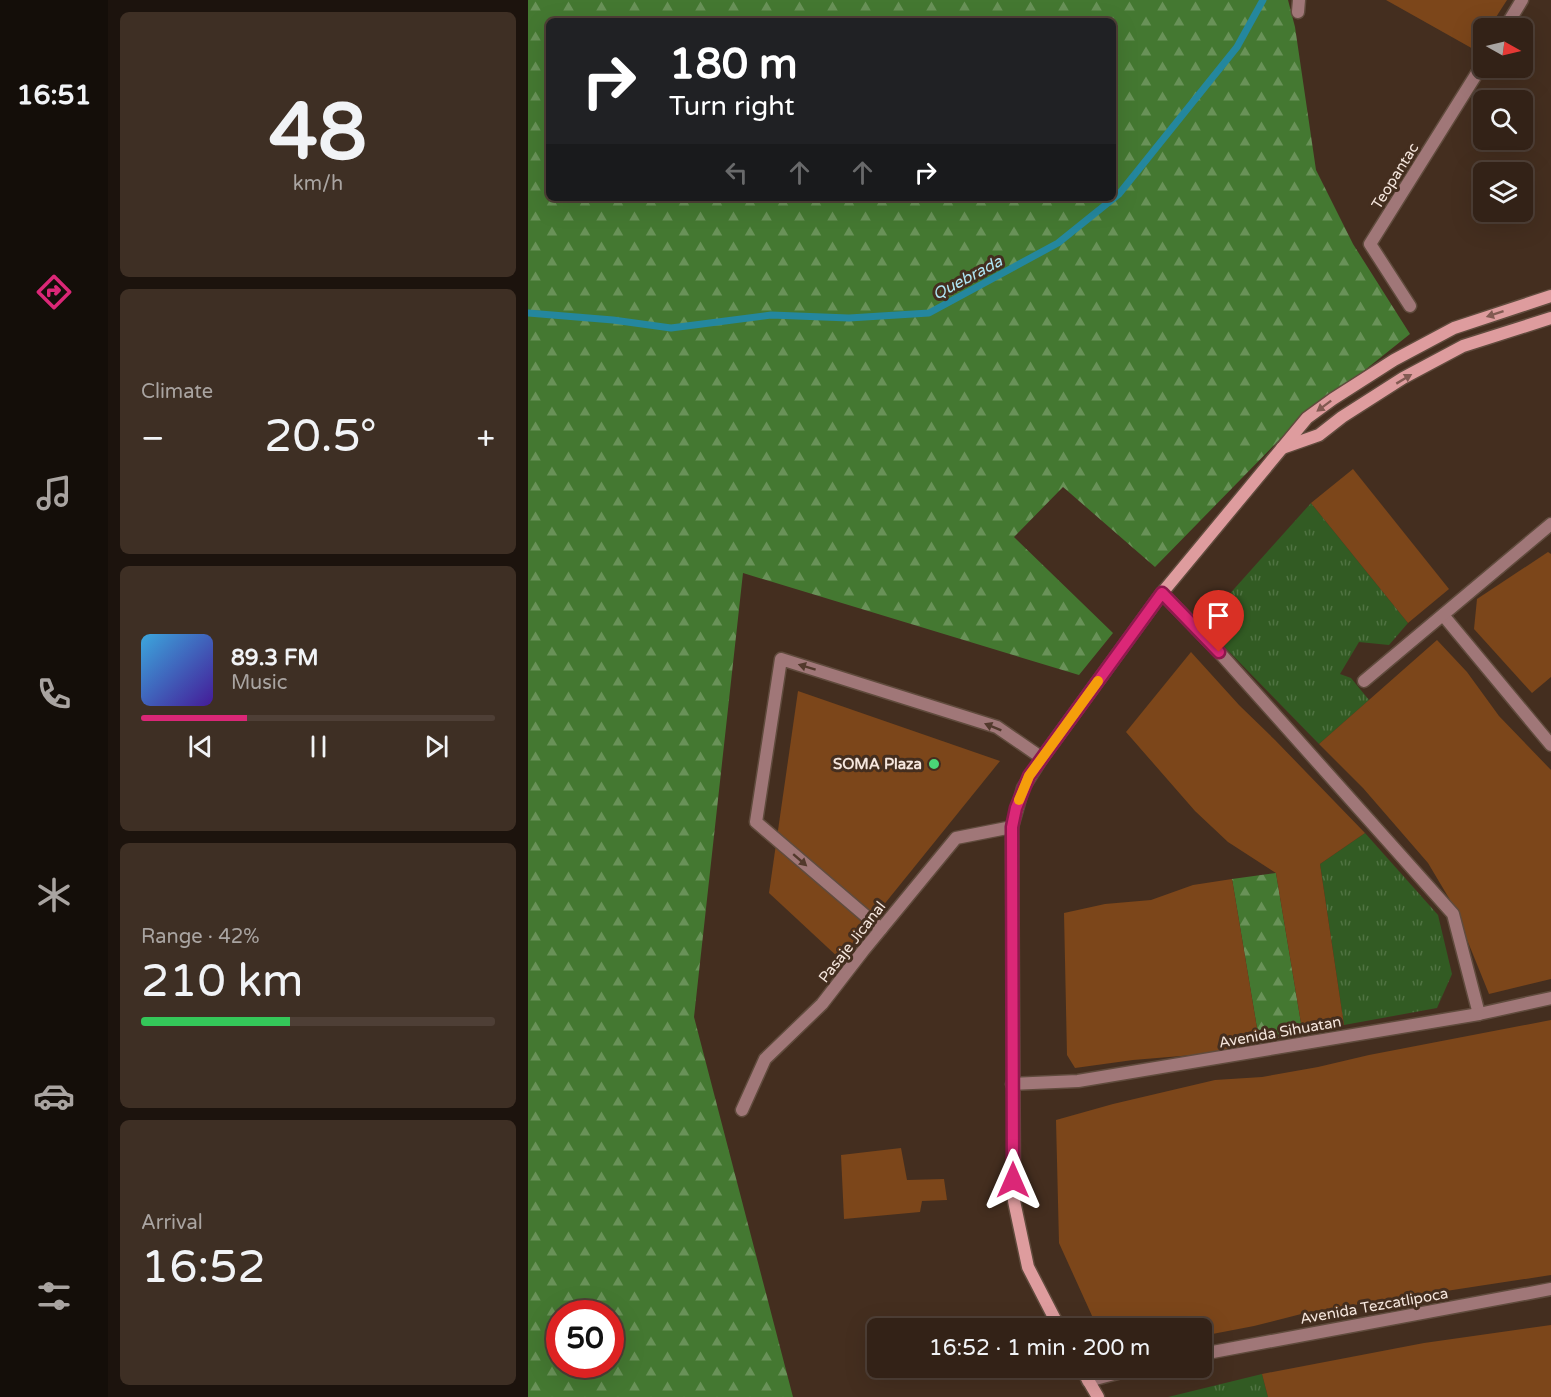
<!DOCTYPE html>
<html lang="en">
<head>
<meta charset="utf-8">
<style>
	:root { --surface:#332217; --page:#3e2f24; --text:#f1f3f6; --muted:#a9a4a1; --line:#4e3f36; --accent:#db2777 }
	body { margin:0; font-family:"Varela Round",sans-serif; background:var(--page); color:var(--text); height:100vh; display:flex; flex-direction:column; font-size:22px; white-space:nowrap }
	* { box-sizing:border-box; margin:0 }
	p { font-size:20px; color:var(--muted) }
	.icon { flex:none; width:33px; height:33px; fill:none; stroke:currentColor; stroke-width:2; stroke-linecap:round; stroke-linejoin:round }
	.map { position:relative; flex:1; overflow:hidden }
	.panel { display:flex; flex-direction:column; gap:12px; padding:12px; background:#1c130d; width:420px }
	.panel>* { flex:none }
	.guide { position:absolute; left:18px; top:18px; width:570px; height:183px; border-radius:9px; box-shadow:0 6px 24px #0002,0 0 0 2px var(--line); background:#202124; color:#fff; overflow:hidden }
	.needle { width:39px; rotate:98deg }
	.buttons { position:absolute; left:945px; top:18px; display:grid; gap:12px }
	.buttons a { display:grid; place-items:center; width:60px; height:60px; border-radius:9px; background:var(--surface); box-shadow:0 6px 24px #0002,0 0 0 2px var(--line); font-size:30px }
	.speed { position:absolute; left:18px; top:1300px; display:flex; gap:12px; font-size:30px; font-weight:700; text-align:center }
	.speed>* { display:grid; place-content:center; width:78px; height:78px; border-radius:50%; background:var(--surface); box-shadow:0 6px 24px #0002,0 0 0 2px var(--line); line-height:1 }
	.speed .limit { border:9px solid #d22; background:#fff; color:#111 }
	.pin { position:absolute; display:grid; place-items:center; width:51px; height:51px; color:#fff; margin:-62px -26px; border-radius:50% 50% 50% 0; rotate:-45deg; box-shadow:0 0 6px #0007 }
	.pin .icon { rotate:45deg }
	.me { position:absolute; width:66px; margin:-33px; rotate:0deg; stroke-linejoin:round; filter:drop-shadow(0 0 4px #0008) }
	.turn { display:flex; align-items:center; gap:21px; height:126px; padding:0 24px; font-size:27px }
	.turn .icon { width:78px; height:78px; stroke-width:2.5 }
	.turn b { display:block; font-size:42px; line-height:51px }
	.lanes { display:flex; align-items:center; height:57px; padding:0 24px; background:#0003; justify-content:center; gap:30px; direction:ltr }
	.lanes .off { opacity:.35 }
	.big { font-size:45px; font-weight:600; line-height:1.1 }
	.panel .widget { flex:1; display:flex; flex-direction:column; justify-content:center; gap:9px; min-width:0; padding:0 21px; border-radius:9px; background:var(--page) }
	.panel .dial { align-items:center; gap:0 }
	.dial b { font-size:78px; line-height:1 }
	.song { display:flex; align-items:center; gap:18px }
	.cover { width:72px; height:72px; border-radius:9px; background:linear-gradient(135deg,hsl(200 70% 55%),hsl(260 70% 35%)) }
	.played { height:6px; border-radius:3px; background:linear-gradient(90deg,var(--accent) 30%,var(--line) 30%) }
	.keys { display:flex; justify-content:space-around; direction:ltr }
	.heat { display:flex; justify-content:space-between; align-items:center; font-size:33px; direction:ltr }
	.charge { height:9px; border-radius:4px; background:linear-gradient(90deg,#34c759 42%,var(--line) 0) }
	.trip { position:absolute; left:339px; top:1318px; width:345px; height:60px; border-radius:9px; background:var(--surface); box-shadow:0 6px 24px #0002,0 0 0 2px var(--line); font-weight:600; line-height:60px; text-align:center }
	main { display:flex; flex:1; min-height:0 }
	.tabs { display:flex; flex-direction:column; width:108px; justify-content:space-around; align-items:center; background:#140e09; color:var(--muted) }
	.tabs .icon { width:42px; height:42px }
	.tabs .current { color:var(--accent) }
	.tabs b { font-size:27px; color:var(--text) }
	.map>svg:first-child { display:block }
</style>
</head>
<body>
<main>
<nav class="tabs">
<b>16:51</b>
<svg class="icon current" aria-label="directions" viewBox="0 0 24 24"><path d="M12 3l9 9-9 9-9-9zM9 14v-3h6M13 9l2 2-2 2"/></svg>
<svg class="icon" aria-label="music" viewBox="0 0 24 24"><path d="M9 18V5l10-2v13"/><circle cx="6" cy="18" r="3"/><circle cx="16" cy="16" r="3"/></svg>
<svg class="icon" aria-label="phone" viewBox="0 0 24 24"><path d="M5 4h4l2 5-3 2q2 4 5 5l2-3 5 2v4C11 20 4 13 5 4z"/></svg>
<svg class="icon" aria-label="climate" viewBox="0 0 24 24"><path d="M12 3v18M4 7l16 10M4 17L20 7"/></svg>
<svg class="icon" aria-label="car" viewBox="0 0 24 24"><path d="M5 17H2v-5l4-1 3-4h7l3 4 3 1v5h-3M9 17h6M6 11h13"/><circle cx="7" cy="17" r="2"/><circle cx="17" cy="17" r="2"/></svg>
<svg class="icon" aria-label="filters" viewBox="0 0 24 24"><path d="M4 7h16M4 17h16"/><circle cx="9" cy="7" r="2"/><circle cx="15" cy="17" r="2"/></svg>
</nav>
<section class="panel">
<div class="widget dial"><b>48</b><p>km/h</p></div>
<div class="widget"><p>Climate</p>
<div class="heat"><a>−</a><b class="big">20.5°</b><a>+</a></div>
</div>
<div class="widget">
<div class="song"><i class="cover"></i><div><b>89.3 FM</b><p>Music</p></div></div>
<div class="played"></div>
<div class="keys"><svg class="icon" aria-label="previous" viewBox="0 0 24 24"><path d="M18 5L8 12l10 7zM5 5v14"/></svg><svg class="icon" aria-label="pause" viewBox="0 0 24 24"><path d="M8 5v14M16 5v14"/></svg><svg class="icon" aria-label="next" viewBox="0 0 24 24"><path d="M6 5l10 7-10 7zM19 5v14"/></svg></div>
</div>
<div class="widget"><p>Range · 42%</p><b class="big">210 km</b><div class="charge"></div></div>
<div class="widget"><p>Arrival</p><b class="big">16:52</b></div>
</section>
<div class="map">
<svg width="1023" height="1397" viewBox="0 0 1023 1397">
	<defs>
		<pattern id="grass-tufts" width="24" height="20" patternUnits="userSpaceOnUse" patternTransform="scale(1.5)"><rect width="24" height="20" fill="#325b23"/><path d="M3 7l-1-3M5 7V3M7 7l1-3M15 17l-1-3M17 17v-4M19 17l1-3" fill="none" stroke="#507342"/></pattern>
		<pattern id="forest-firs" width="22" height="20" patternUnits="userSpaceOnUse" patternTransform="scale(1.5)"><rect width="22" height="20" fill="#447831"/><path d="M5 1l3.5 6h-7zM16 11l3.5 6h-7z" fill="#699258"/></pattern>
	</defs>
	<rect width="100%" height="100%" fill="#442e1f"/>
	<g fill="url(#grass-tufts)">
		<path d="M783,503L880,623L861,645L831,642L812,674L823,678L841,700L791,744L682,632L681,617Z"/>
		<path d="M837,833L910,915L924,974L909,1008L816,1025L792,864Z"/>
		<path d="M734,1374L740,1397H640Z"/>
	</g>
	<g fill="url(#forest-firs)" fill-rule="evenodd">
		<path d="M0,0H760L767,27L788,170L825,244L882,334L758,433L627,567L535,487L486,537L585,633L551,675L215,573L166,1017L265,1397H0ZM21,21H585V198H21ZM32,1314H82V1365H32Z"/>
		<path d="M748,873L775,1035L731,1040L704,879Z"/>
	</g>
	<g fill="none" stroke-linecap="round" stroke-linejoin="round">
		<path stroke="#24879e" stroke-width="7" d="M0,313L85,320L143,328L243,315L321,318L401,313L530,243L591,194L709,47L735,0"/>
	</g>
	<g fill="#7c461a">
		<path d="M858,0H979L961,28H956V37L947,50Z"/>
		<path d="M825,469L921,589L880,623L783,503Z"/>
		<path d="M1020,552L1023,554V677L1004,693L946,629L949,599Z"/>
		<path d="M909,640L939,672L971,716L1023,770V979L961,994L925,905L900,863L835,788L791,744Z"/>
		<path d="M663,652L711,705L747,740L837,833L792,864L816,1025L775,1035L748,873L700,842L667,811L598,732Z"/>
		<path d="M270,691L472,761L312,959L241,893Z"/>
		<path d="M704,879L731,1040L689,1053L605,1060L547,1068L539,1055L536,913L577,904L623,900L665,885Z"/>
		<path d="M1023,1020V1275L781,1312L726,1326L674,1336V1329H570L531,1243L528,1120L585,1104L687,1080L734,1077L790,1067L841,1055Z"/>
		<path d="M373,1148L379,1180L416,1179L419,1200L394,1201L392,1212L316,1219L313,1155Z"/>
		<path d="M1023,1325V1397H740L734,1374L896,1343Z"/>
	</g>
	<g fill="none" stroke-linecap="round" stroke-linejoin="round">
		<g stroke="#604b3d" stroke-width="15">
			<path id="service" d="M353,929L228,822L253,659L469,727L514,758"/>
		</g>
		<g stroke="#604b3d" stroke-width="15">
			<g id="minor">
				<path d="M770,12L771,0"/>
				<path d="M977,28L994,0"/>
				<path d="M882,306L842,244L956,62"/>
				<path d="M634,593L691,652L925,914L951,1014"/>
				<path d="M915,615L1023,745"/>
				<path d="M836,681L1023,524"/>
				<path d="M484,1084L550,1081L951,1014L1023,998"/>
				<path d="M214,1110L237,1059L294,1004L335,951L428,838L484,827"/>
				<path d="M674,1354L1023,1289"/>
				<path d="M560,1381L608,1368"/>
			</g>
		</g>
		<g stroke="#604b3d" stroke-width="15">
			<g id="secondary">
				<path d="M754,448L791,435L814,417L875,378L935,346L1023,318"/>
				<path d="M532,1329L500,1267L486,1201L484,827L495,788L514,758L634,593L779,418L805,399L866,360L926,328L1023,296"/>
				<path d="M553,1368L570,1397"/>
			</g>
		</g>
		<use href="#service" stroke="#a07778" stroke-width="12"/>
		<use href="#minor" stroke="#a07778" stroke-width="12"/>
		<use href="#secondary" stroke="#de9c9e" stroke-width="12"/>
	</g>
	<defs><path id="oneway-solid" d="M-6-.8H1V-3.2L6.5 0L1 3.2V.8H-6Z" transform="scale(1.5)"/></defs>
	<g fill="#825a52">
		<use href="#oneway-solid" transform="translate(967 314) rotate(162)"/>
		<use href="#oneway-solid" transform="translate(876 379) rotate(-31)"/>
		<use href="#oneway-solid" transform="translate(796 406) rotate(143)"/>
	</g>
	<g fill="#52392c">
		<use href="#oneway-solid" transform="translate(279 667) rotate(-163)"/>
		<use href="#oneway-solid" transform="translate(465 727) rotate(-158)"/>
		<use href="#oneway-solid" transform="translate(272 860) rotate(41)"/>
	</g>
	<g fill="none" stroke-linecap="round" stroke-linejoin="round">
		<g stroke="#8e194d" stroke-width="15">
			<path id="route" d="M485,1180L484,827L488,808L501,776L634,593L691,652"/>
		</g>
		<use href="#route" stroke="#db2777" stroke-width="10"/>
		<path stroke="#f59e0b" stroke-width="10" d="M491,800L501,776L570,681"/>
	</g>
	<circle fill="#4ad677" stroke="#442e1f" stroke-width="2" cx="406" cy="764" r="6"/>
	<g text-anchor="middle" stroke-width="6" stroke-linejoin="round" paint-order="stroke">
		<g font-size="15" fill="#f5e6dd" stroke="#442e1f">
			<text transform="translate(867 176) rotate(-58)" y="5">Teopantac</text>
			<text transform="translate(324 942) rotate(-52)" y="5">Pasaje Jicanal</text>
			<text transform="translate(752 1032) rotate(-10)" y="5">Avenida Sihuatan</text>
			<text transform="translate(846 1306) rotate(-10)" y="5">Avenida Tezcatlipoca</text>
		</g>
		<g font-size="15" font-weight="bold" fill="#f5e6dd" stroke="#442e1f" text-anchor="end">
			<text x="394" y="769">SOMA Plaza</text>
		</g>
		<g font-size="16" font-style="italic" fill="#afe5f4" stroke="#442e1f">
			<text transform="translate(439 277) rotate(-28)" y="6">Quebrada</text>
		</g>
	</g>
</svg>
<div class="buttons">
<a><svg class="needle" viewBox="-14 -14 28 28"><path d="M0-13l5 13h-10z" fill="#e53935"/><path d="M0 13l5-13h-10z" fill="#a9a4a1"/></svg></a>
<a><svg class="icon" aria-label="search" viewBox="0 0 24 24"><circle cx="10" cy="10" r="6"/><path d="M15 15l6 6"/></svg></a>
<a><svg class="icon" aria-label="layers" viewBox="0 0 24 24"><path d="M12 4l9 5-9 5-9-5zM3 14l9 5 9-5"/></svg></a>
</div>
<div class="speed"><div class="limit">50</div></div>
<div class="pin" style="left:691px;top:652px;background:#d93025"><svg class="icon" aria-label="arrive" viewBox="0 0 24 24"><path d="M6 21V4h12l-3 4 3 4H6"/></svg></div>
<svg class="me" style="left:485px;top:1180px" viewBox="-20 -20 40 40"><path d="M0-17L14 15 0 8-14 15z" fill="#db2777" stroke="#fff" stroke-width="4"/></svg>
<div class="trip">16:52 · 1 min · 200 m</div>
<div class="guide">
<div class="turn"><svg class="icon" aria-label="right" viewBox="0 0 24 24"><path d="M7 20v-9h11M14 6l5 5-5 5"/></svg><div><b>180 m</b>Turn right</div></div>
<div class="lanes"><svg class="icon off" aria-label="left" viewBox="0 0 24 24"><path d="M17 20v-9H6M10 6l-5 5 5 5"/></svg><svg class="icon off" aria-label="ahead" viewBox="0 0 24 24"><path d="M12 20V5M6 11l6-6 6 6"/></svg><svg class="icon off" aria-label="ahead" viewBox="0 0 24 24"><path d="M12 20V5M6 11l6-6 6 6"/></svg><svg class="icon" aria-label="right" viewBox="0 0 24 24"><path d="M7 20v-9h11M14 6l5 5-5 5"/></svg></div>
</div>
</div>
</main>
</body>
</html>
